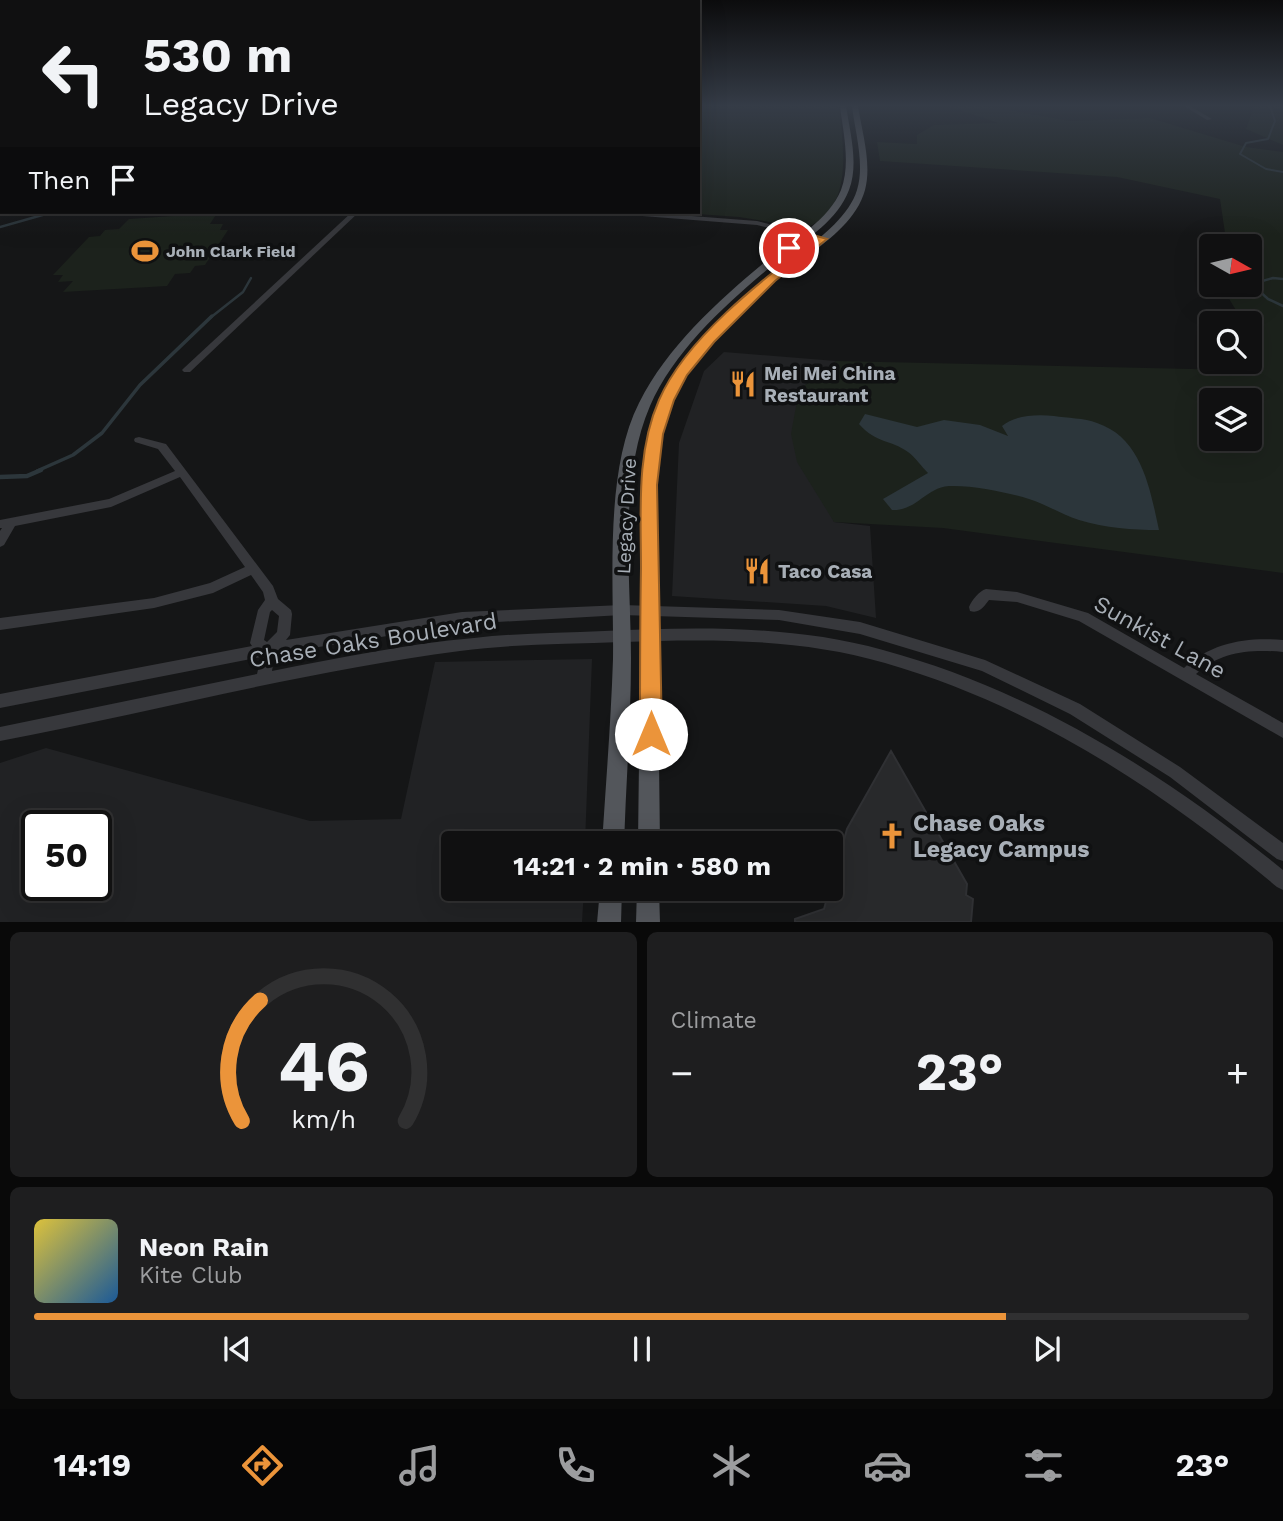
<!DOCTYPE html>
<html lang="en">
<head>
<meta charset="utf-8">
<style>
	:root { --surface:#101011; --page:#1e1e1f; --text:#f1f3f6; --muted:#9c9d9f; --line:#303031; --accent:#eb943a }
	body { margin:0; font-family:"Work Sans",sans-serif; background:var(--page); color:var(--text); height:100vh; display:flex; flex-direction:column; font-size:26px; white-space:nowrap }
	* { box-sizing:border-box; margin:0 }
	p { font-size:23px; color:var(--muted) }
	.icon { flex:none; width:38px; height:38px; fill:none; stroke:currentColor; stroke-width:2; stroke-linecap:round; stroke-linejoin:round }
	.map { position:relative; height:922px; overflow:hidden }
	.panel { display:flex; flex-direction:column; gap:10px; padding:10px; background:#090909; flex:1 }
	.panel>* { flex:none }
	.guide { position:absolute; left:0px; top:0px; width:700px; height:214px; box-shadow:0 7px 28px #0002,0 0 0 2px var(--line); background:#101011; color:var(--text); overflow:hidden }
	.needle { width:46px; rotate:98deg }
	.fabs { position:absolute; left:1199px; top:234px; display:grid; gap:14px }
	.fabs a { display:grid; place-items:center; width:63px; height:63px; border-radius:7px; background:var(--surface); box-shadow:0 7px 28px #0002,0 0 0 2px var(--line); font-size:35px }
	.speed { position:absolute; left:21px; top:810px; display:flex; gap:14px; font-size:35px; font-weight:700; text-align:center }
	.speed>* { display:grid; place-content:center; width:91px; height:91px; border-radius:50%; background:var(--surface); box-shadow:0 7px 28px #0002,0 0 0 2px var(--line); line-height:1 }
	.speed .limit { border:4px solid #111; border-radius:10px; background:#fff; color:#111 }
	.pin { position:absolute; display:grid; place-items:center; width:60px; height:60px; color:#fff; margin:-30px; border:4px solid #fff; border-radius:50%; box-shadow:0 2px 7px #0007 }
	.me { position:absolute; width:77px; margin:-38px; rotate:0deg; stroke-linejoin:round; filter:drop-shadow(0 0 5px #0008) }
	.turn { display:flex; align-items:center; gap:24px; height:147px; padding:0 28px; font-size:32px }
	.turn .icon { width:91px; height:91px; stroke-width:2.5 }
	.turn b { display:block; font-size:49px; line-height:60px }
	.then { display:flex; align-items:center; height:66px; padding:0 28px; background:#0003; gap:14px; font-size:26px }
	.big { font-size:52px; font-weight:700; line-height:1.1 }
	.panel .card { flex:1; display:flex; flex-direction:column; justify-content:center; gap:10px; min-width:0; padding:0 24px; border-radius:10px; background:var(--page) }
	.panel .dial { align-items:center; gap:0 }
	.dial svg { height:182px; overflow:visible; fill:none; stroke:var(--line); stroke-width:7; stroke-linecap:round; text-anchor:middle }
	.dial text { fill:var(--text); stroke:none }
	.song { display:flex; align-items:center; gap:21px }
	.cover { width:84px; height:84px; border-radius:10px; background:linear-gradient(135deg,hsl(50 70% 55%),hsl(210 70% 35%)) }
	.played { height:7px; border-radius:4px; background:linear-gradient(90deg,var(--accent) 80%,var(--line) 80%) }
	.keys { display:flex; justify-content:space-around; direction:ltr }
	.heat { display:flex; justify-content:space-between; align-items:center; font-size:38px; direction:ltr }
	.panel .tiles { flex:1; display:grid; gap:10px; grid-template-columns:1fr 1fr }
	.card:last-child { grid-column:span 2 }
	.trip { position:absolute; left:441px; top:831px; width:402px; height:70px; border-radius:7px; background:var(--surface); box-shadow:0 7px 28px #0002,0 0 0 2px var(--line); font-weight:700; line-height:70px; text-align:center }
	.menu { display:flex; height:112px; justify-content:space-around; align-items:center; background:#060607; color:var(--muted) }
	.menu .icon { width:49px; height:49px }
	.menu .selected { color:var(--accent) }
	.menu b { font-size:32px; color:var(--text) }
	.map>svg:first-child { display:block }
</style>
</head>
<body>
<div class="map">
<svg width="1283" height="923" viewBox="0 0 1283 923">
	<rect width="100%" height="100%" fill="#151617"/>
	<g fill="#212224" fill-rule="evenodd">
		<path d="M724,352L836,361L799,390L834,522L870,526L876,618L826,606L672,596L679,443L704,371Z"/>
		<path d="M592,659L585,843L453,844V889H584L582,922H0V763L46,748L310,821L401,819L435,662ZM37,826H96V886H37Z"/>
	</g>
	<g fill="#1c221c" fill-rule="evenodd">
		<path d="M698,106H839C843,147 855,208 806,228L739,217L669,212H698Z"/>
		<path d="M948,106H985L1070,121L1150,118L1246,147L1283,152V573L943,528L834,522L797,462L791,434L799,390L836,361L1235,370L1242,362H1250V354L1260,342L1250,330V324H1244L1221,285H1250V247H1227L1220,199L1117,177L880,161L877,142L917,144V135L934,125L998,123ZM1211,401H1250V439H1211Z"/>
		<path d="M1254,106H1283V145L1246,129Z"/>
		<path d="M217,213L210,224H223L220,230H228L205,265L195,266L190,273L175,274L167,286L63,292L73,281L58,282L63,275H53L89,237L100,236L105,230L119,229L129,219Z"/>
	</g>
	<path fill="#2c363b" d="M865,414L917,427L944,420L980,425L1008,436L1002,426C1015,415 1037,414 1054,416C1067,418 1084,418 1097,423C1142,438 1150,489 1159,530C1132,530 1106,528 1079,520C1062,515 1046,504 1029,499C1006,492 973,485 949,486C925,488 917,511 892,510L883,499L928,473C922,467 915,457 908,452C890,439 877,444 859,424Z"/>
	<g fill="none" stroke-linecap="round" stroke-linejoin="round">
		<path stroke="#2c363b" stroke-width="2" d="M1270,106L1275,121L1268,139L1246,143L1240,154L1266,169L1283,172"/>
		<g stroke="#2c363b" stroke-width="2.5">
			<path d="M0,227L53,212"/>
			<path d="M1283,279L1273,278L1252,284L1268,299L1283,306"/>
			<path d="M210,318L243,292L251,278"/>
		</g>
		<path stroke="#2c363b" stroke-width="3.5" d="M37,471L73,455L102,433L140,385L212,316"/>
		<path stroke="#2c363b" stroke-width="4.5" d="M0,477L27,476L41,470"/>
	</g>
	<path fill="#28292b" stroke="#2f3033" stroke-width="2" d="M891,751L967,884L966,895L973,899L971,922H795V919L824,909L827,898L838,899L831,843L843,844L847,829Z"/>
	<g fill="none" stroke-linecap="round" stroke-linejoin="round">
		<g fill="#37383c" fill-rule="evenodd">
			<path d="M1184,106H1190L1212,119L1207,120Z"/>
			<path d="M352,212H359L190,372H184L182,370L184,368Z"/>
			<path d="M614,212H639L757,221L826,239L822,241L757,225L617,214Z"/>
			<path d="M139,437L166,444L273,586L278,599L291,610L292,614L290,635L286,640L462,612L622,605L779,610L860,622L985,660L1080,704L1180,767L1283,843V861L1277,859L1170,777L1070,714L982,671L860,634L779,620L622,615L462,624L275,654L272,671C338,658 406,644 474,638C517,633 561,633 604,631C697,627 793,625 883,650C1032,690 1165,774 1283,870V890L1277,887C1161,790 1032,705 885,663C800,638 710,639 622,642C568,644 513,644 460,651C305,671 153,712 0,741V727L257,674L261,657L0,708V694L252,646L250,643L258,610L265,600L263,592L251,575L213,593L154,608L0,630V618L154,598L210,583L245,567L180,477L111,507L15,526L4,545L0,547V531L2,528H0V520L109,499L175,471L158,449L135,442L134,440L135,438ZM272,610L279,616L277,632L267,642L264,640L270,612Z"/>
			<path d="M986,589L1017,592L1088,613L1184,668C1212,642 1247,637 1283,640V652C1252,649 1220,651 1196,674L1283,723V738L1079,621L1017,602L989,600C984,606 980,614 970,611L969,607C972,600 979,591 986,589Z"/>
		</g>
		<g fill="#53565b" fill-rule="evenodd">
			<path d="M840,106H846C850,132 859,164 849,190C836,224 801,242 775,263C728,302 675,349 650,406C618,480 631,579 631,658C631,720 626,782 624,844H602C606,782 611,720 613,659C614,582 604,472 639,403C668,346 717,302 765,262C791,240 827,223 841,190C851,164 843,132 840,106Z"/>
			<path d="M852,106H858C862,132 872,164 865,190C855,227 812,251 785,273C742,309 697,348 673,399C647,458 657,531 657,594C658,677 659,760 660,844H638C639,760 640,677 641,594C641,532 633,459 660,401C681,354 720,317 759,285C787,261 846,227 857,190C865,164 855,132 852,106Z"/>
			<path d="M600,889H622L621,923H597Z"/>
			<path d="M637,889H659L660,923H636Z"/>
		</g>
	</g>
	<linearGradient id="sky" x2="0" y2="1"><stop stop-color="#0c0c0d"/><stop offset="0.45" stop-color="#353c47"/><stop offset="1" stop-color="#353c47" stop-opacity="0"/></linearGradient>
	<rect width="1283" height="235" fill="url(#sky)"/>
	<path fill="#eb943a" stroke="#996026" stroke-width="2" d="M803,232L827,239L775,281L714,342L687,375L674,400L663,434L657,485L662,734L659,741L651,745L643,741L640,734C640,678 640,623 641,568C641,512 636,452 659,400C686,338 762,280 814,240L808,238L793,250H785V246Z"/>
	<defs>
		<g id="stadium-bare" transform="scale(2.1)"><path d="M0-5a6.5 5 0 1 0 0 10a6.5 5 0 1 0 0-10ZM-3.5-1.8h7v3.6h-7Z" fill="#eb943a" stroke="#101112" stroke-width="2.5" paint-order="stroke"/></g>
		<g id="restaurant-bare" transform="scale(2.1)"><path d="M-5-6h1v4h1v-4h1v4h1v-4h1v5L-1.5 .5V6h-2V.5L-5-1ZM5-6V6H3V1.5H1.5Q1.5-4 5-6Z" fill="#eb943a" stroke="#101112" stroke-width="2.5" paint-order="stroke"/></g>
		<g id="church-bare" transform="scale(2.1)"><path d="M-1.2-6h2.4v3.5h3.3v2.4h-3.3V6h-2.4V-.1h-3.3v-2.4h3.3Z" fill="#eb943a" stroke="#101112" stroke-width="2.5" paint-order="stroke"/></g>
	</defs>
	<g fill-rule="evenodd">
		<use href="#stadium-bare" x="145" y="251"/>
		<use href="#restaurant-bare" x="743" y="384"/>
		<use href="#restaurant-bare" x="757" y="571"/>
		<use href="#church-bare" x="892" y="836"/>
	</g>
	<g text-anchor="middle" stroke-width="7" stroke-linejoin="round" paint-order="stroke">
		<g font-size="16" font-weight="bold" fill="#a8afb7" stroke="#101112" text-anchor="start">
			<text x="166" y="257">John Clark Field</text>
		</g>
		<g font-size="19" font-weight="bold" fill="#a8afb7" stroke="#101112" text-anchor="start">
			<text x="764" y="380">Mei Mei China<tspan x="764" dy="22">Restaurant</tspan></text>
			<text x="778" y="578">Taco Casa</text>
		</g>
		<g font-size="19" fill="#a8afb7" stroke="#101112">
			<text transform="translate(626 516) rotate(-87)" y="7">Legacy Drive</text>
		</g>
		<g font-size="23" fill="#a8afb7" stroke="#101112">
			<text transform="translate(1160 637) rotate(29)" y="8">Sunkist Lane</text>
			<text transform="translate(373 640) rotate(-9)" y="8">Chase Oaks Boulevard</text>
		</g>
		<g font-size="23" font-weight="bold" fill="#a8afb7" stroke="#101112" text-anchor="start">
			<text x="913" y="831">Chase Oaks<tspan x="913" dy="26">Legacy Campus</tspan></text>
		</g>
	</g>
</svg>
<div class="fabs">
<a><svg class="needle" viewBox="-14 -14 28 28"><path d="M0-13l5 13h-10z" fill="#e53935"/><path d="M0 13l5-13h-10z" fill="#9c9d9f"/></svg></a>
<a><svg class="icon" aria-label="search" viewBox="0 0 24 24"><circle cx="10" cy="10" r="6"/><path d="M15 15l6 6"/></svg></a>
<a><svg class="icon" aria-label="layers" viewBox="0 0 24 24"><path d="M12 4l9 5-9 5-9-5zM3 14l9 5 9-5"/></svg></a>
</div>
<div class="speed"><div class="limit">50</div></div>
<div class="pin" style="left:789px;top:248px;background:#d93025"><svg class="icon" aria-label="arrive" viewBox="0 0 24 24"><path d="M6 21V4h12l-3 4 3 4H6"/></svg></div>
<svg class="me" style="left:651px;top:734px" viewBox="-20 -20 40 40"><circle r="19" fill="#fff"/><path d="M0-13L10 11 0 6-10 11z" fill="#eb943a"/></svg>
<div class="trip">14:21 · 2 min · 580 m</div>
<div class="guide">
<div class="turn"><svg class="icon" aria-label="left" viewBox="0 0 24 24"><path d="M17 20v-9H6M10 6l-5 5 5 5"/></svg><div><b>530 m</b>Legacy Drive</div></div>
<div class="then">Then<svg class="icon" aria-label="arrive" viewBox="0 0 24 24"><path d="M6 21V4h12l-3 4 3 4H6"/></svg></div>
</div>
</div>
<section class="panel">
<div class="tiles">
<div class="card dial"><svg viewBox="0 0 100 80">
<path d="M14 69A42 42 0 1 1 86 69"/>
<path d="M14 69A42 42 0 0 1 22 16" stroke="#eb943a"/>
<text x="50" y="56" font-size="32" font-weight="700">46</text>
<text x="50" y="72" font-size="11">km/h</text>
</svg></div>
<div class="card"><p>Climate</p>
<div class="heat"><a>−</a><b class="big">23°</b><a>+</a></div>
</div>
<div class="card">
<div class="song"><i class="cover"></i><div><b>Neon Rain</b><p>Kite Club</p></div></div>
<div class="played"></div>
<div class="keys"><svg class="icon" aria-label="previous" viewBox="0 0 24 24"><path d="M18 5L8 12l10 7zM5 5v14"/></svg><svg class="icon" aria-label="pause" viewBox="0 0 24 24"><path d="M8 5v14M16 5v14"/></svg><svg class="icon" aria-label="next" viewBox="0 0 24 24"><path d="M6 5l10 7-10 7zM19 5v14"/></svg></div>
</div>
</div>
</section>
<nav class="menu">
<b>14:19</b>
<svg class="icon selected" aria-label="directions" viewBox="0 0 24 24"><path d="M12 3l9 9-9 9-9-9zM9 14v-3h6M13 9l2 2-2 2"/></svg>
<svg class="icon" aria-label="music" viewBox="0 0 24 24"><path d="M9 18V5l10-2v13"/><circle cx="6" cy="18" r="3"/><circle cx="16" cy="16" r="3"/></svg>
<svg class="icon" aria-label="phone" viewBox="0 0 24 24"><path d="M5 4h4l2 5-3 2q2 4 5 5l2-3 5 2v4C11 20 4 13 5 4z"/></svg>
<svg class="icon" aria-label="climate" viewBox="0 0 24 24"><path d="M12 3v18M4 7l16 10M4 17L20 7"/></svg>
<svg class="icon" aria-label="car" viewBox="0 0 24 24"><path d="M5 17H2v-5l4-1 3-4h7l3 4 3 1v5h-3M9 17h6M6 11h13"/><circle cx="7" cy="17" r="2"/><circle cx="17" cy="17" r="2"/></svg>
<svg class="icon" aria-label="filters" viewBox="0 0 24 24"><path d="M4 7h16M4 17h16"/><circle cx="9" cy="7" r="2"/><circle cx="15" cy="17" r="2"/></svg>
<b>23°</b>
</nav>
</body>
</html>
